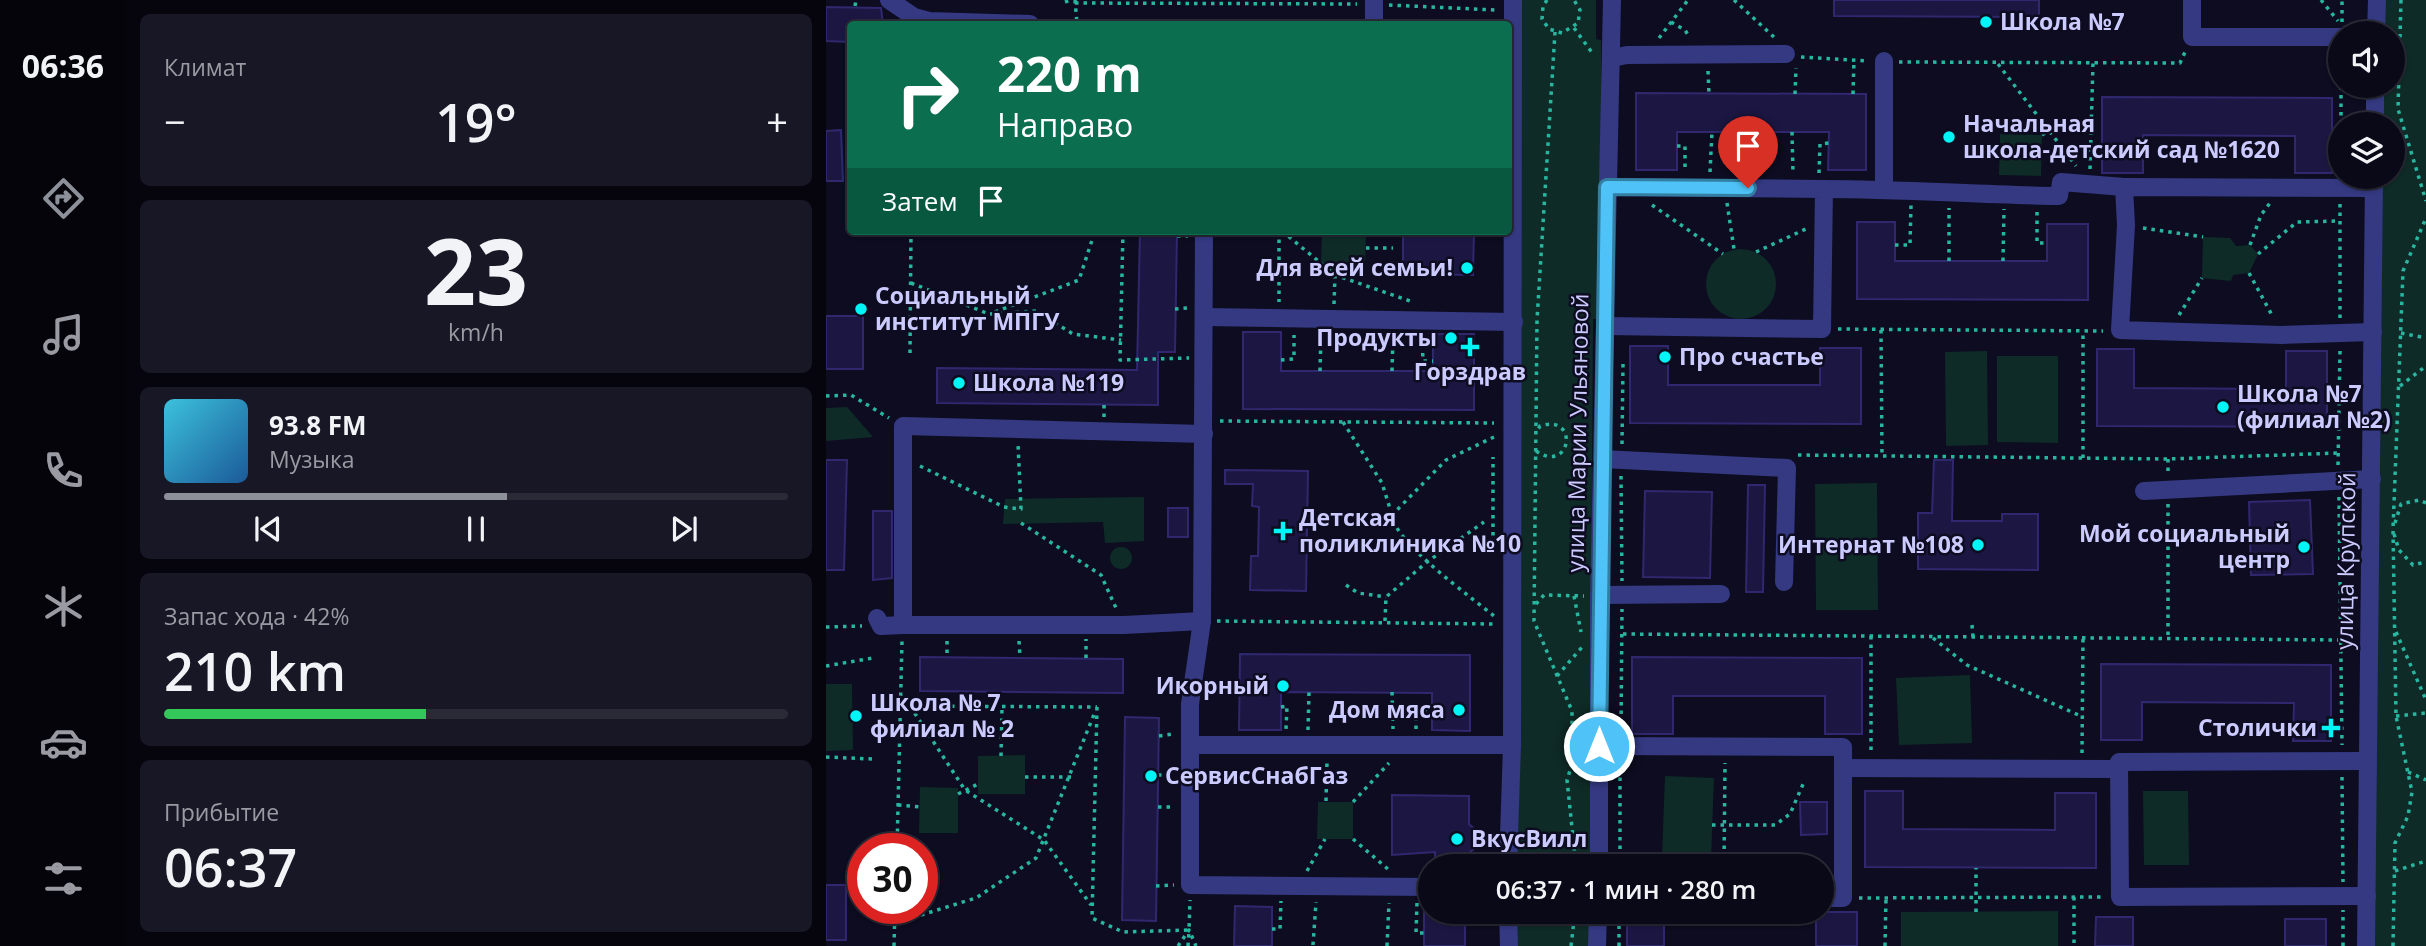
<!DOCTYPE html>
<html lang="ru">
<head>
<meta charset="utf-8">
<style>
	:root { --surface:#0a0918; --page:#181725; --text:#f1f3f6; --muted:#999aa2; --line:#2a2a37; --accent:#8c9099 }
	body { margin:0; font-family:"Open Sans",sans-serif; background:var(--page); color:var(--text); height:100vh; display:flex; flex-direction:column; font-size:26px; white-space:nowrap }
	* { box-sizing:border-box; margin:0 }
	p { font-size:23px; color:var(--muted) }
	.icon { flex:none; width:38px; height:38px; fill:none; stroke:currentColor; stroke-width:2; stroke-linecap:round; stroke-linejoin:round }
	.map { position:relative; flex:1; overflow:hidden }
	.drawer { display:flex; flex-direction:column; gap:14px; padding:14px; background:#06050d; width:700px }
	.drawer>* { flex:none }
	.banner { position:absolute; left:21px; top:21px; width:665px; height:214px; border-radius:7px; box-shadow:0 2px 5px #0004,0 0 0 2px var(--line); background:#0b6e4f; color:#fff; overflow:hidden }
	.tools { position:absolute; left:1502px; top:21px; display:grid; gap:14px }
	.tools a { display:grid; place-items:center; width:77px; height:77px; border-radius:50%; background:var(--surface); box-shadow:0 2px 5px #0004,0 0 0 2px var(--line); font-size:35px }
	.speed { position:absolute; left:21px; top:833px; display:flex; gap:14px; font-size:35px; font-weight:700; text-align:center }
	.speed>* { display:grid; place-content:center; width:91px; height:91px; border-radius:50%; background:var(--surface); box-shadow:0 2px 5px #0004,0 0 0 2px var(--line); line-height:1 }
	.speed .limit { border:10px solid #d22; background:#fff; color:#111 }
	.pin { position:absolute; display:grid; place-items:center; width:60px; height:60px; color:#fff; margin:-72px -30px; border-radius:50% 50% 50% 0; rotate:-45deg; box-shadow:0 0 7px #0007 }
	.pin .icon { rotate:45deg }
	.me { position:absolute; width:77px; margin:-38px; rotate:0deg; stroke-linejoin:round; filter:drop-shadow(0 0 5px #0008) }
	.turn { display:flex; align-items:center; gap:24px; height:147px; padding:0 35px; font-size:32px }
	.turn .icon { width:91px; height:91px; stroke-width:2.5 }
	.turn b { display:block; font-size:49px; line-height:60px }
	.then { display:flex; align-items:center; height:66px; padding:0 35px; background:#0003; gap:14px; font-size:26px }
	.big { font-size:52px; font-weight:600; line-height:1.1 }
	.drawer .card { flex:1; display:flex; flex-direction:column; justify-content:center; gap:10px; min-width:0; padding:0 24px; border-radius:10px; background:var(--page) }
	.drawer .dial { align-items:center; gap:0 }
	.dial b { font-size:91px; line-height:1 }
	.song { display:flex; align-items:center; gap:21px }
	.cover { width:84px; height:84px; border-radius:10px; background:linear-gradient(135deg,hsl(190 70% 55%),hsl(210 70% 35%)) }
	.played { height:7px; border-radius:4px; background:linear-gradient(90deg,var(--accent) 55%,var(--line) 55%) }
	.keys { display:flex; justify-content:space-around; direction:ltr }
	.heat { display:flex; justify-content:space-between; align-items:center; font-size:38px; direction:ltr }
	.charge { height:10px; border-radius:5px; background:linear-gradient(90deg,#34c759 42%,var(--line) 0) }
	.trip { position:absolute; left:592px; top:854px; width:416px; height:70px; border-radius:35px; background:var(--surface); box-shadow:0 2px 5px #0004,0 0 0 2px var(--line); font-weight:600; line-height:70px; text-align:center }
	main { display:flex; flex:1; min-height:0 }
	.menu { display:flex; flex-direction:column; width:126px; justify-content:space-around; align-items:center; background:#04040a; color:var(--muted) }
	.menu .icon { width:49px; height:49px }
	.menu .on { color:var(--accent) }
	.menu b { font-size:32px; color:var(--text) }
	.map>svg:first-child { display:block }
</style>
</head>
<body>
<main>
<nav class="menu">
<b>06:36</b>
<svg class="icon on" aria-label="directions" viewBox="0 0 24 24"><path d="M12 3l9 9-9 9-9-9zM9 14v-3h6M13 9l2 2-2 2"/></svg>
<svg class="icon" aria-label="music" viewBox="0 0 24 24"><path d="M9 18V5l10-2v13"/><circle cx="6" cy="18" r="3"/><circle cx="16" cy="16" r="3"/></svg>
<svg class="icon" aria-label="phone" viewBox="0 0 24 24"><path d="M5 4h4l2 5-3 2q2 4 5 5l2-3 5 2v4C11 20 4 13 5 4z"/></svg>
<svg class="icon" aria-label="climate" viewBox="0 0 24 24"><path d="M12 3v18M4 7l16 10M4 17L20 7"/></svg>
<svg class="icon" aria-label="car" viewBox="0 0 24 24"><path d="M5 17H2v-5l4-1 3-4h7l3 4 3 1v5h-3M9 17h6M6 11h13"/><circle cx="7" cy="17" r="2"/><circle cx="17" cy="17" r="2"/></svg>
<svg class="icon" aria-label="filters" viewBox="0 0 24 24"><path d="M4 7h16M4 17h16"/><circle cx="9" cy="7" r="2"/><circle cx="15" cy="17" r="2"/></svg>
</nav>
<section class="drawer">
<div class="card"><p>Климат</p>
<div class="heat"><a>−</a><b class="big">19°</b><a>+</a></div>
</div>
<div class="card dial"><b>23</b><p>km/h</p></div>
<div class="card">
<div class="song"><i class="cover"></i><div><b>93.8 FM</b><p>Музыка</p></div></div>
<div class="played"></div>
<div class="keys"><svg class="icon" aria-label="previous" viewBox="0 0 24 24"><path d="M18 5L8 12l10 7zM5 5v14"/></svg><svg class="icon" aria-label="pause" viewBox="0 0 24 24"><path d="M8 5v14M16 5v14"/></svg><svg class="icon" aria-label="next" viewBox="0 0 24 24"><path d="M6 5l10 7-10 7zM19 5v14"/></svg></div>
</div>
<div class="card"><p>Запас хода · 42%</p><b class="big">210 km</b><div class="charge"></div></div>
<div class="card"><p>Прибытие</p><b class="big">06:37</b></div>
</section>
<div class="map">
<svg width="1600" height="946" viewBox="0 0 1600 946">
	<rect width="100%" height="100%" fill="#0d0c20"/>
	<g fill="#0e2b27">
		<path d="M694,0H770V39L775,40V319H767L764,866H687Z"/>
		<path d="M1556,0H1600V946H1547L1554,177H1566V124H1555V86H1566V33H1555Z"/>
		<path d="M1174,134L1216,135L1215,176L1173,175Z"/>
		<path d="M496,231H540L539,268L509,275L495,265Z"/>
		<path d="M1377,237L1404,238L1410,246L1424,245L1432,254L1423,273L1407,275L1405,281L1376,278Z"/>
		<circle cx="915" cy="284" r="35"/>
		<path d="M1161,351L1162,445L1120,446L1119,352Z"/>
		<path d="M1171,356H1232V443L1171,442Z"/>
		<path d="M21,407L47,437L0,441V408Z"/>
		<path d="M1051,483L1052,610H990L989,484Z"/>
		<path d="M318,497V541L279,543L277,522L177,524L179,499Z"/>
		<circle cx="295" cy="558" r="11"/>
		<path d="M1144,675L1146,743L1073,745L1070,678Z"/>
		<path d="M0,684H26L27,750L0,751Z"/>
		<path d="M199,755V794H152V756Z"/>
		<path d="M839,776L888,778L885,859L836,857Z"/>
		<path d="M94,787L132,788V833H93Z"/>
		<path d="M1317,791H1362L1363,865H1318Z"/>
		<path d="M492,802H527V839H491Z"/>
		<path d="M1232,911V946H1075V912Z"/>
		<rect x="686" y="912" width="77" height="34"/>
	</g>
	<g fill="#1c1742" stroke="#2f286f" stroke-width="2">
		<path d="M1008,0H1213V17L1008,16Z"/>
		<path d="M0,7L55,8L57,24H24V42L0,41Z"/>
		<path d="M810,93L1040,94V170H1002L1003,132H851V170H810Z"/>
		<path d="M1276,97L1506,98V173H1469V136L1317,135V173H1276Z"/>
		<path d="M15,130L17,181H0V131Z"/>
		<path d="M1031,222H1069V261H1221V224H1262V300L1031,299Z"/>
		<path d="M314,231H351L349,352H332V405L111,403V368L311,370Z"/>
		<path d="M577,231H648L647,275L577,274Z"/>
		<rect x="0" y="316" width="37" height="53"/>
		<path d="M417,332H455V371H607V334H648V410L417,409Z"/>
		<path d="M804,346H842V385H994V348H1035V424L804,423Z"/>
		<path d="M1271,349H1308V388L1460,389V351H1501V427L1271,426Z"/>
		<path d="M0,460H21L18,570H0Z"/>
		<path d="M1108,460H1127L1126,521H1176V514H1212V570L1092,569V513H1106Z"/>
		<path d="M399,470L482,471L480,591L424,590L425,556H432L433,507L426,506L427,484H399Z"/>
		<path d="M922,485H939L937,592H920Z"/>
		<path d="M819,491L886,492L884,578L817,577Z"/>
		<path d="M1484,500L1487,574L1425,575L1423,502Z"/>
		<rect x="342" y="508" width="20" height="29"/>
		<path d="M47,511H66V578L47,580Z"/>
		<path d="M414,654L644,655V731L606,730V693L455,692V730H413Z"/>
		<path d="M94,657L297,659V693L94,691Z"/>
		<path d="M806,657L1036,658V734H999V696H847V734H806Z"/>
		<path d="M1275,664L1505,665V741H1467L1468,703L1316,702V740H1275Z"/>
		<path d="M299,717L333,718L330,921L296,920Z"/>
		<path d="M1039,791H1077V829L1229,830V793H1270V868L1039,867Z"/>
		<path d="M566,795L643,796V824L652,832L654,839L650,847L643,853L642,860H609V852L566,855Z"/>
		<path d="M974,802H1001V834L975,835Z"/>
		<rect x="0" y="885" width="20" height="55"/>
		<path d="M409,906L446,907V946H408Z"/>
		<rect x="598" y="912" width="41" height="34"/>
		<rect x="801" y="912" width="37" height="34"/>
		<rect x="990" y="912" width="41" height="34"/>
		<path d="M1270,917H1307V946H1269Z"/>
		<rect x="1459" y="919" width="41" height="27"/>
	</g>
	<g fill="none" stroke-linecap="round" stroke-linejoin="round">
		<g stroke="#28b6a0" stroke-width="3.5" stroke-dasharray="3.5 5" stroke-linecap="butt">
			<path d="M249,0L251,24"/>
			<path d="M721,0L717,6L716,19L723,29L736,33L752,23L754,10L748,0"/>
			<path d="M908,0L949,38"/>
			<path d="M1495,0L1512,21"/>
			<path d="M1575,0L1572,109L1600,201"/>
			<path d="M239,2L245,0"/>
			<path d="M249,3L531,4"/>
			<path d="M563,5L669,10"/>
			<path d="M29,6L30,0"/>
			<path d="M845,22L859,30L864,38"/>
			<path d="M1516,22V0"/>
			<path d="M748,28L767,54"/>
			<path d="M729,32L711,320L708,621L746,711V764L741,780L750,866"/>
			<path d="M833,38L862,0"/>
			<path d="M975,57L1041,61"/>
			<path d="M1073,62L1354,63L1359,52"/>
			<path d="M1172,64L1250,166"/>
			<path d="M882,71L883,94"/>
			<path d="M969,94L970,68"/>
			<path d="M1027,94L1028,60"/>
			<path d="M1515,124V86"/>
			<path d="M966,132L967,173"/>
			<path d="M1216,135L1223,130"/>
			<path d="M851,146H859V172"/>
			<path d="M1264,169L1267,63"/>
			<path d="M884,172L886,132"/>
			<path d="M993,173L994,144L1003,143"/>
			<path d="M901,203L908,249"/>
			<path d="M826,205L897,254"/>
			<path d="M1211,212V243H1221"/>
			<path d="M1317,228L1377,237"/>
			<path d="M297,231L294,360L363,358"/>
			<path d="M453,231V302"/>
			<path d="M456,231L509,275L584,301V304"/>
			<path d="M351,236H362"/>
			<path d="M1069,245H1084L1085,205"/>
			<path d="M1424,245L1435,215L1444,203"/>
			<path d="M540,248H567"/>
			<path d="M930,252L982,228"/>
			<path d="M1432,254L1471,222L1514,221"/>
			<path d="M1123,261V208"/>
			<path d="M1177,261L1178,209"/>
			<path d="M1423,273L1447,317"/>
			<path d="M85,283L163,314L210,311L247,334L295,340"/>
			<path d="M508,304L509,275"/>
			<path d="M349,309L362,308"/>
			<path d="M169,312L253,280L269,231"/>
			<path d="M1353,315L1376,278"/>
			<path d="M1514,318V203"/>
			<path d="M1012,329L1277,331"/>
			<path d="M1055,330L1056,456"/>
			<path d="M1575,333L1600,338"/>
			<path d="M596,336L597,361H607"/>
			<path d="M84,353L85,231"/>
			<path d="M455,360L468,359V335"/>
			<path d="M494,371L495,335"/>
			<path d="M566,371L567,336"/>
			<path d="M1574,386L1600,366"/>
			<path d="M0,396L25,395L63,418"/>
			<path d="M278,417V405"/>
			<path d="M394,421L668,423"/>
			<path d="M517,422L556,483L566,515"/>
			<path d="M668,437L620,460L566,515C568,542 645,597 668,616"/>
			<path d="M796,444L797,364"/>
			<path d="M710,451C745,475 754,413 714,426L711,431"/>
			<path d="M972,455L1342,459L1512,453"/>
			<path d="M1257,458V333"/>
			<path d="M1342,459V475"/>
			<path d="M1512,465L1514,350"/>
			<path d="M94,466L178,507L195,509L192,444"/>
			<path d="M795,476L796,581"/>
			<path d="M1513,497L1516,745"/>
			<path d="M1342,504V639"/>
			<path d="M195,523L275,575L290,608"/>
			<path d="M1569,523L1575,504L1593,500L1600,503"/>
			<path d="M1568,534L1573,550L1587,565L1600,562"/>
			<path d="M667,544V457"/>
			<path d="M520,585L532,593L560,597"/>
			<path d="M748,596L755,632"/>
			<path d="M710,604L718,595L758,596"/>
			<path d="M391,621L669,624"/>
			<path d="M559,621L560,597L601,562L658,522"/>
			<path d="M1146,625L1147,637"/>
			<path d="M0,627L36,626"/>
			<path d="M1570,632L1600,700"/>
			<path d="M797,634L1515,640"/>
			<path d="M1045,636V752"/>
			<path d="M1107,638L1141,665L1257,717"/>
			<path d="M121,641V656"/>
			<path d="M193,641L194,657"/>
			<path d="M260,658V639"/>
			<path d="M0,666L47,658"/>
			<path d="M731,676L757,646"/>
			<path d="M566,692L567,729"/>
			<path d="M74,706L271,707"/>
			<path d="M84,706L139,790L218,840L265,905"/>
			<path d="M271,707L266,918L297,932L363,930L364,900"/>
			<path d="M455,707L461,706L460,729"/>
			<path d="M1570,716L1600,713"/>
			<path d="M590,729V711L606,709"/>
			<path d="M482,730L483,692"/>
			<path d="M795,731L796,609"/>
			<path d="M333,736L347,734"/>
			<path d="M1256,753L1257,638"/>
			<path d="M175,756L176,708"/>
			<path d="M0,757L46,759"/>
			<path d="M1582,772L1600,780"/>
			<path d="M332,775H348"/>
			<path d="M199,777H245"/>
			<path d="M1516,777L1517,882"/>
			<path d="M132,794L152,784"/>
			<path d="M500,801L501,762"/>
			<path d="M527,802L563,763"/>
			<path d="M72,805L94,807"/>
			<path d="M332,807H348"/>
			<path d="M886,825H949L964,814L978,782"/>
			<path d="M527,839L563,870"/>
			<path d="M71,849L76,641"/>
			<path d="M794,866V763"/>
			<path d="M810,866L836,857"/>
			<path d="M898,866L899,763"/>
			<path d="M481,871L499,839"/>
			<path d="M1569,871L1600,861"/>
			<path d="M330,886L348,885"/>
			<path d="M1248,897V946"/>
			<path d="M1033,898L1277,897"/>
			<path d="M591,903L590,933H598"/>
			<path d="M1150,912V868"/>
			<path d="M95,915L150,898L210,858L269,712"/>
			<path d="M69,916L79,914"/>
			<path d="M446,929H454L455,901"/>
			<path d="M487,945L490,902"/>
			<path d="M68,946L69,908"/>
			<path d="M352,946L363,930L370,946"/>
			<path d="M362,946L363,932"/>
			<path d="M561,946L563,903"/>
			<path d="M745,946L749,912"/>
			<path d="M793,946V912"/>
			<path d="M1059,946L1060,898"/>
			<path d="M1517,946V910"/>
			<path d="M1567,946L1569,843L1582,816L1586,792L1570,716L1567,529L1577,271L1600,218"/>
		</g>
		<g stroke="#343982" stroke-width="18">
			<path d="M63,0L88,17L103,21L204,24"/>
			<path d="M548,0V24"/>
			<path d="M1366,0V37H1514"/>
			<path d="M1550,33L1551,0"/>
			<path d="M786,58L801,55L960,54"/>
			<path d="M1549,124V86"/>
			<path d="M998,189C1077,189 1155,195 1233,196L1235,182L1298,187"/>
			<path d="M1058,189V61"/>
			<path d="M378,231L376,621L364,704V885L604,887"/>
			<path d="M378,317L688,322"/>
			<path d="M780,326L996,329L998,189L781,187"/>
			<path d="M1547,332L1456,335L1294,330L1300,225L1298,187L1548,188"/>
			<path d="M776,459L961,468L958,582"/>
			<path d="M1318,491L1546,479"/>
			<path d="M773,595L895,594"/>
			<path d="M51,618L55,626L77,625"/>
			<path d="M376,621L298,625H77V426L378,434"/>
			<path d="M364,745H686"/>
			<path d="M773,746L1017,747V898H996"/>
			<path d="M1017,768L1293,769"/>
			<path d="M682,866L686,745L687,0"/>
			<path d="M773,866V597L786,0"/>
			<path d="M1541,896L1294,897L1293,762L1542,761"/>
			<path d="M682,912L683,946"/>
			<path d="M771,946L772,912"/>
			<path d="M1540,946L1548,177"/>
		</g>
	</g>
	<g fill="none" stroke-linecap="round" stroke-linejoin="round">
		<g stroke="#337fa1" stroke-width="18">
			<path id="route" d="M773,746L781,187L922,188"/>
		</g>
		<use href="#route" stroke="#4fc3f7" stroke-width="12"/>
	</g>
	<g fill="#00f5f6" stroke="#0d0c20" stroke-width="2.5">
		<circle cx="1160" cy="22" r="7"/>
		<circle cx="1123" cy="137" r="7"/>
		<circle cx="641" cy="268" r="7"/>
		<circle cx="35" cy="309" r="7"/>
		<circle cx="625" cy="338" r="7"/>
		<path d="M640.5 336.5h7v7h7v7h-7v7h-7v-7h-7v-7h7z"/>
		<circle cx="839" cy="357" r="7"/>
		<circle cx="133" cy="383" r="7"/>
		<circle cx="1397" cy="407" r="7"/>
		<path d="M453.5 520.5h7v7h7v7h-7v7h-7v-7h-7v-7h7z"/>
		<circle cx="1152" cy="545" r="7"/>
		<circle cx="1478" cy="547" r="7"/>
		<circle cx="457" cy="686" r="7"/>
		<circle cx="633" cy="710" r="7"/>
		<circle cx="30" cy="716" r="7"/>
		<path d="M1501.5 717.5h7v7h7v7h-7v7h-7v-7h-7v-7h7z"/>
		<circle cx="325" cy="776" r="7"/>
		<circle cx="631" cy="839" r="7"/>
	</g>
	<g text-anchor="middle" stroke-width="5" stroke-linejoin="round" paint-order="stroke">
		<g font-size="23" font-weight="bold" fill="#cccbff" stroke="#0d0c20" text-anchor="start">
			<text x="1174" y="30">Школа №7</text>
			<text x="1137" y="132">Начальная<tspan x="1137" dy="26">школа-детский сад №1620</tspan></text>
			<text x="627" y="276" text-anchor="end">Для всей семьи!</text>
			<text x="49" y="304">Социальный<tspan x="49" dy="26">институт МПГУ</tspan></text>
			<text x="611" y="346" text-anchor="end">Продукты</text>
			<text x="853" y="365">Про счастье</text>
			<text x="644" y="380" text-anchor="middle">Горздрав</text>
			<text x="147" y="391">Школа №119</text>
			<text x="1411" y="402">Школа №7<tspan x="1411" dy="26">(филиал №2)</tspan></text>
			<text x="473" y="526">Детская<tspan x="473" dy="26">поликлиника №10</tspan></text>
			<text x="1464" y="542" text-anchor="end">Мой социальный<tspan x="1464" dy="26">центр</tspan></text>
			<text x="1138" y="553" text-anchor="end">Интернат №108</text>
			<text x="443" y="694" text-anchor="end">Икорный</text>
			<text x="44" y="711">Школа № 7<tspan x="44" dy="26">филиал № 2</tspan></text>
			<text x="619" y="718" text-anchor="end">Дом мяса</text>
			<text x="1491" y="736" text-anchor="end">Столички</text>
			<text x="339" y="784">СервисСнабГаз</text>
			<text x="645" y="847">ВкусВилл</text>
		</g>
		<g font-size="23" fill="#cccbff" stroke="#0d0c20">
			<text transform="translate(752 433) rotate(-89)" y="8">улица Марии Ульяновой</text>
			<text transform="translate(1520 561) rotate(-89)" y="8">улица Крупской</text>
		</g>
	</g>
</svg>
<div class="tools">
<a><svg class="icon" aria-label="sound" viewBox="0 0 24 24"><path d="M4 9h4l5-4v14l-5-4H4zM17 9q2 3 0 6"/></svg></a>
<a><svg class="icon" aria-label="layers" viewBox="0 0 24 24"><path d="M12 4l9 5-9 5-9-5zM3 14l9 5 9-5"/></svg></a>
</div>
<div class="speed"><div class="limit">30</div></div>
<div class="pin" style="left:922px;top:188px;background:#d93025"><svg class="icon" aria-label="arrive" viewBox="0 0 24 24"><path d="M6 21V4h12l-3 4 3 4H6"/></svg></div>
<svg class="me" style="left:773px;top:746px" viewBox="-20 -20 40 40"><circle r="17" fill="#4fc3f7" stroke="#fff" stroke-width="3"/><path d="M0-11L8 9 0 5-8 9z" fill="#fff"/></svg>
<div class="trip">06:37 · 1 мин · 280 m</div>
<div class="banner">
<div class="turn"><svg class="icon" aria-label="right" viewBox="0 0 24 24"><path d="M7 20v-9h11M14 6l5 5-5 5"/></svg><div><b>220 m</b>Направо</div></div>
<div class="then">Затем<svg class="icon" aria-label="arrive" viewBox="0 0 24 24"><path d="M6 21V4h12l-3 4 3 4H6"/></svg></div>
</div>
</div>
</main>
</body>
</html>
